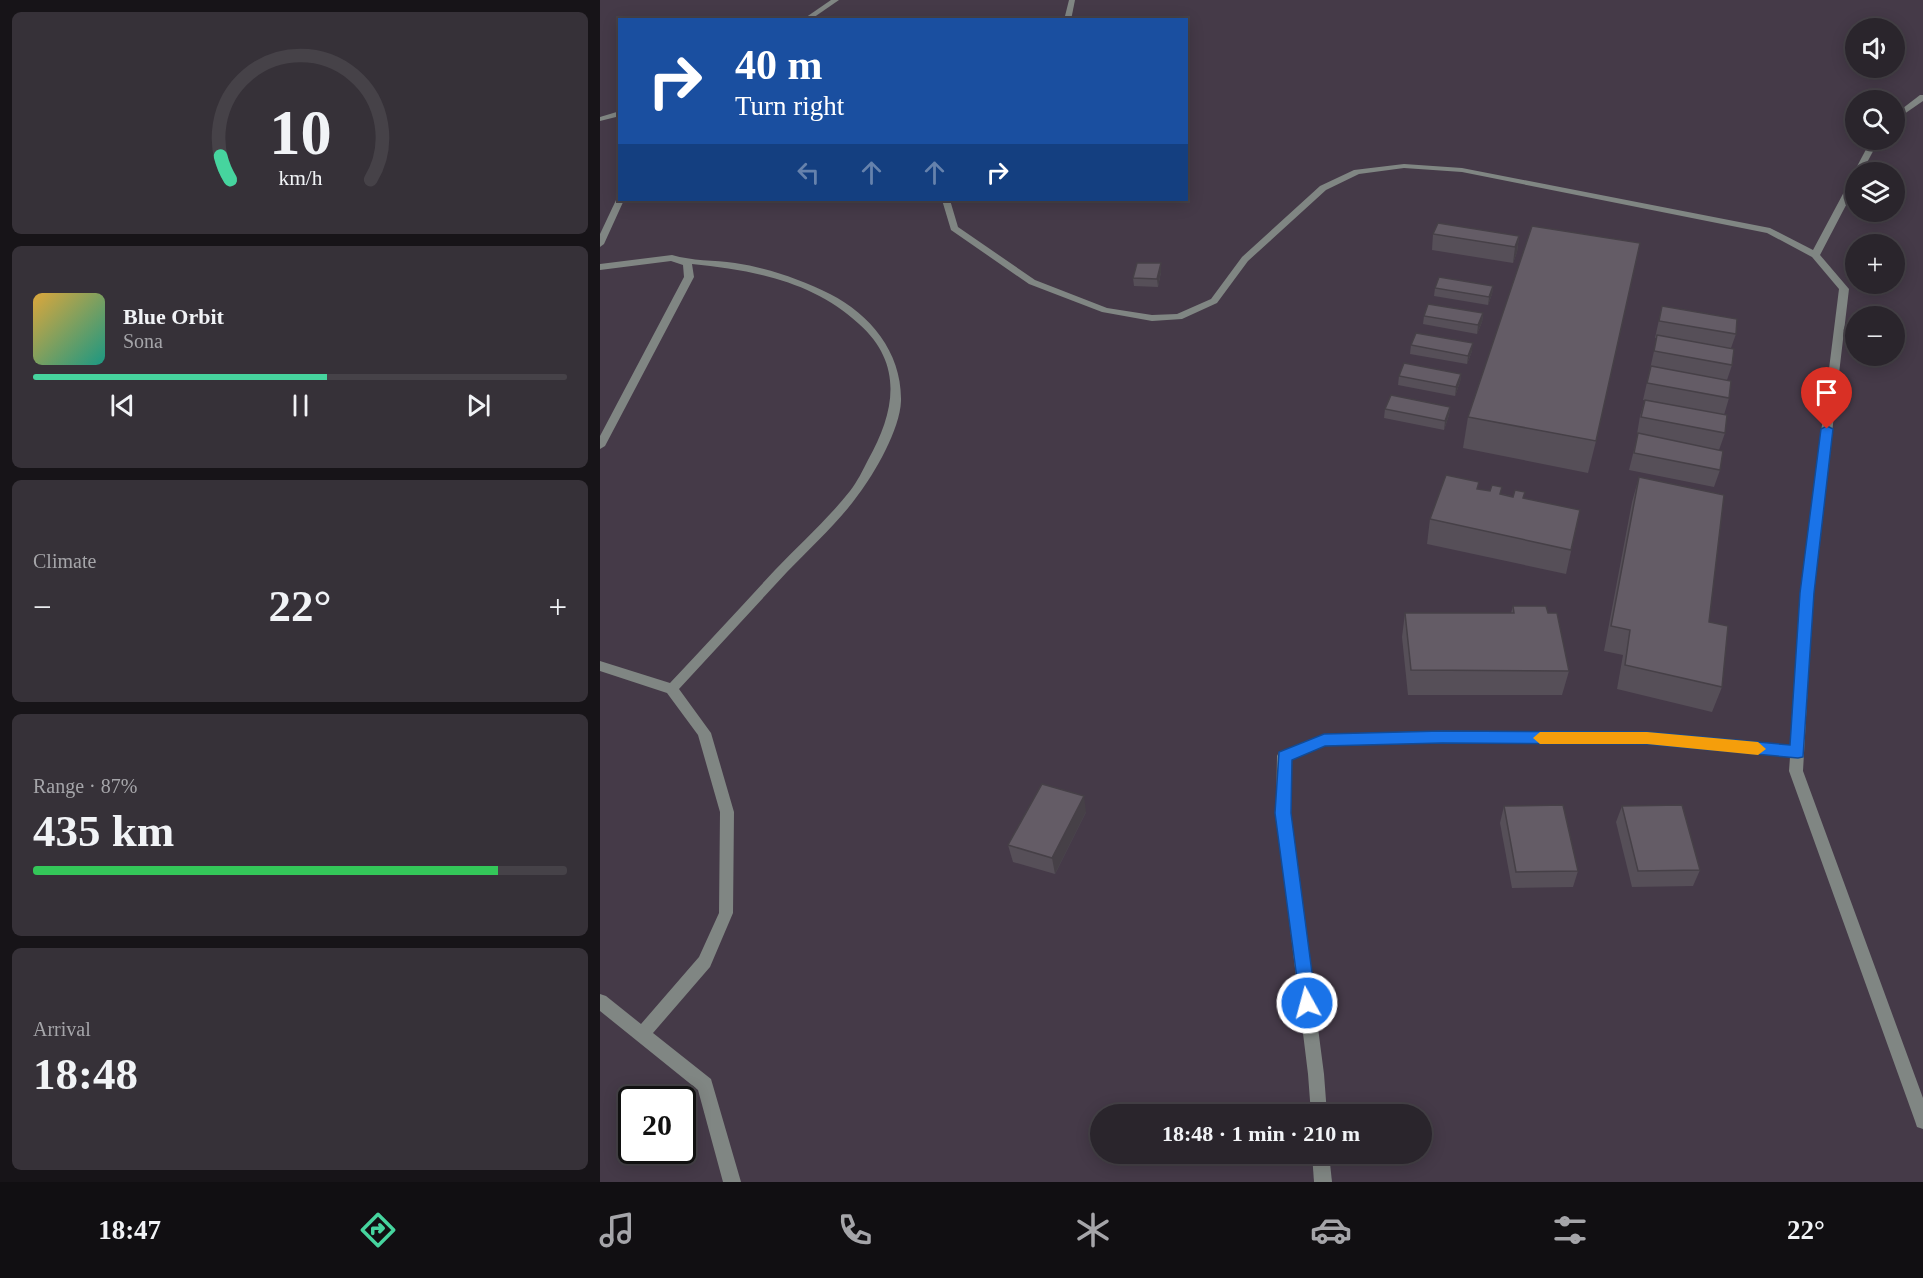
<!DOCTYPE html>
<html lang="en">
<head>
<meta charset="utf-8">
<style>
	:root { --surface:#2a252c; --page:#363138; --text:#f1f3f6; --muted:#a5a5a9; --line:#464248; --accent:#46d49e }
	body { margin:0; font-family:"Times New Roman",serif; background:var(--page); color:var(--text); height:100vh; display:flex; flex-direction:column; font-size:22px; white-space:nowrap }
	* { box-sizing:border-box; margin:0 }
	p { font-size:20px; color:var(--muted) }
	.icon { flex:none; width:33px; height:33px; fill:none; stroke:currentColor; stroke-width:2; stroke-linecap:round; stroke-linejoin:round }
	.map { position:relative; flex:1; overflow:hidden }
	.panel { display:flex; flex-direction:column; gap:12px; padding:12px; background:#171418; width:600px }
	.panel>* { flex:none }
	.banner { position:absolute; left:18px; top:18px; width:570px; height:183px; border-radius:0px; box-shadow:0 3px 15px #0003,0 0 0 2px var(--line); background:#1a4fa0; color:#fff; overflow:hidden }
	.buttons { position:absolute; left:1245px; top:18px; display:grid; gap:12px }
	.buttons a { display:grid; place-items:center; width:60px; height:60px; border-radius:50%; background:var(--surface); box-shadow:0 3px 15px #0003,0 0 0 2px var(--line); font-size:30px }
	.speed { position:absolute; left:18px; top:1086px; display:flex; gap:12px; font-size:30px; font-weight:700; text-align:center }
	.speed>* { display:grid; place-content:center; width:78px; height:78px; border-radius:50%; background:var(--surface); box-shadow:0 3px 15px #0003,0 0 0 2px var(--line); line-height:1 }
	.speed .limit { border:3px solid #111; border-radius:9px; background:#fff; color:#111 }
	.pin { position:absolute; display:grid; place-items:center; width:51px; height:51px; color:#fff; margin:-62px -26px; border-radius:50% 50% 50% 0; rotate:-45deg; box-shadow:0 0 6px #0007 }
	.pin .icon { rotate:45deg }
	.me { position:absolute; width:66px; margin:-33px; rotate:353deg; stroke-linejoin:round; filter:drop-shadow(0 0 4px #0008) }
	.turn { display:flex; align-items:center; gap:21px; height:126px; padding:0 18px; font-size:27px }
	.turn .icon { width:78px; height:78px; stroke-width:2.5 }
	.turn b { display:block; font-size:42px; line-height:51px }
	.lanes { display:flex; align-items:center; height:57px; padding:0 18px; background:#0003; justify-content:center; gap:30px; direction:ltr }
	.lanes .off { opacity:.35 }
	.big { font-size:45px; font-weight:700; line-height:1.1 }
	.panel .card { flex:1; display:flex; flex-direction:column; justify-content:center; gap:9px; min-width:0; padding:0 21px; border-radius:9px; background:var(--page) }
	.panel .dial { align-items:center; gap:0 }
	.dial svg { height:156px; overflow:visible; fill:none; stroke:var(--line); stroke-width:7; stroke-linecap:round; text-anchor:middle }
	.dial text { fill:var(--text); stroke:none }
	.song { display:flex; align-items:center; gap:18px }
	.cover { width:72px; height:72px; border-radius:9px; background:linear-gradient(135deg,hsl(40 70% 55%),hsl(170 70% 35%)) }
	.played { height:6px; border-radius:3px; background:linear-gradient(90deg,var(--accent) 55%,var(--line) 55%) }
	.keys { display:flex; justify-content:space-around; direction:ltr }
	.heat { display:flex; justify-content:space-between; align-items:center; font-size:33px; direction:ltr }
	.charge { height:9px; border-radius:4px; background:linear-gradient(90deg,#34c759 87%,var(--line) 0) }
	.trip { position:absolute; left:490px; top:1104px; width:342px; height:60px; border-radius:30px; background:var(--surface); box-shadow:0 3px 15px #0003,0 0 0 2px var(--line); font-weight:700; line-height:60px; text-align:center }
	.dock { display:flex; height:96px; justify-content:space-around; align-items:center; background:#110f12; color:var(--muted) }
	.dock .icon { width:42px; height:42px }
	.dock .selected { color:var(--accent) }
	.dock b { font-size:27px; color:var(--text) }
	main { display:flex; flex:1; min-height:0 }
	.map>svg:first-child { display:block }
</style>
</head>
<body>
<main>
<section class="panel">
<div class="card dial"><svg viewBox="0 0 100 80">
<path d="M14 69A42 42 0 1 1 86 69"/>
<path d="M14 69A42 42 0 0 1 9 57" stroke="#46d49e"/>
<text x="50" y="56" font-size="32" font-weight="700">10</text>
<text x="50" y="72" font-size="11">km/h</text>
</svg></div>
<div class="card">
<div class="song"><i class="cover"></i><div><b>Blue Orbit</b><p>Sona</p></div></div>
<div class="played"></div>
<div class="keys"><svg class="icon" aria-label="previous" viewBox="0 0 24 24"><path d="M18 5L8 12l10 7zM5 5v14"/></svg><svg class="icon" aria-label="pause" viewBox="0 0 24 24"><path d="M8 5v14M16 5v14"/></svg><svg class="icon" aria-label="next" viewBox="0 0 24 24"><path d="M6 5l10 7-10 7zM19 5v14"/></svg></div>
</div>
<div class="card"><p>Climate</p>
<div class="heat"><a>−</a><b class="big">22°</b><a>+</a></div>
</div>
<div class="card"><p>Range · 87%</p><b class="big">435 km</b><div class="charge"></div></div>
<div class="card"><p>Arrival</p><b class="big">18:48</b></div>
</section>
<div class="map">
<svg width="1323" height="1182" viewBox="0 0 1323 1182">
	<rect width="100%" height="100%" fill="#38313a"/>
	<path fill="#453a48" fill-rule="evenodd" d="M0,0H1323V1182H0ZM20,20H586V200H20ZM1256,28H1294V68H1256ZM1256,100H1294V140H1256ZM1256,172H1294V212H1256ZM1256,244H1294V284H1256ZM1256,316H1294V356H1256ZM32,1100H82V1150H32ZM501,1114H822V1154H501Z"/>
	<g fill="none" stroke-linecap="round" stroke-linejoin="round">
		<g fill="#808683" fill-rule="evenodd">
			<path d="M231,0H239L210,20H202Z"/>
			<path d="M469,0H475L471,20H464Z"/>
			<path d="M1320,95H1323V101L1294,121V115Z"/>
			<path d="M20,111V116L0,121V117Z"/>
			<path d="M1271,140H1279L1262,172L1255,174L1254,172Z"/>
			<path d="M804,164L862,168L1170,228L1213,250L1252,177L1256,175V186L1220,255L1249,289L1213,593L1203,771L1323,1098V1129L1317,1127L1315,1121L1189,771L1190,757L1047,743L841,742L725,745L691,759L690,813L724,1074L727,1114H711L708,1074L676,813L677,756L679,752L724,735L841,732L1047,733L1191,746L1201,593L1239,289L1212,257L1167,233L862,172L804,168L759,174L726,190L648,261L617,303L582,319L552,321L502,312L429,284L351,230L342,200H350L358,227L435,280L507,308L552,315L577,314L611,299L642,257L720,186L754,170Z"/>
			<path d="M17,198L24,200L4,244L0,247V234Z"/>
			<path d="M72,255C92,261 114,260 135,263C168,268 200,279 230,294C271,315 302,353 301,401C300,429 275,473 258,495C239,522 210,548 187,572C151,611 115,650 79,689L111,733L134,812L133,913L110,967L53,1033L111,1079L141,1182H123L98,1090L0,1011V994L6,996L41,1024L99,957L119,913L120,812L98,735L67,693L0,671V661L70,683C105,646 140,608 175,570C200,544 228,519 250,491C257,482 263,470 268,460C295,412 304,364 259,324C213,281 152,270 92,264L94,277L5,446L0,449V436L84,277L83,265L71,261L0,270V264Z"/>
			<path d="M712,1154H729L732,1182H714Z"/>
		</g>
	</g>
	<g fill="#564f58">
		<path d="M833,234L919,236L917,252L913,263L832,250Z"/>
		<path d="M561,272L558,287L534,286L533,278Z"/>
		<path d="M893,286L892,294L888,305L834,296L835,288Z"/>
		<path d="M1062,306L1136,334L1131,348L1132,365L1127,380L1129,398L1124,415L1125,433L1119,450L1120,470L1114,487L1029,470L1038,434H1037L1040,416L1045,400H1043L1057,338H1055Z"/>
		<path d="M883,313L882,322L877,334L823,324L824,316Z"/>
		<path d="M811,345L872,351L867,364L810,354Z"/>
		<path d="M861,374L860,382L855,396L798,385L799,376Z"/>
		<path d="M850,407L849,415L844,430L784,418L785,409Z"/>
		<path d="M868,417L996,441L988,473L863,448Z"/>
		<path d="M1039,477L1109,622L1122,687L1112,712L1017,689L1023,655L1004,651L1032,502Z"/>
		<path d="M878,489L980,510L966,574L827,544L830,519Z"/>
		<path d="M913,606L948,613L969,671L962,695H808L802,637L805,613H911Z"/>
		<path d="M904,806L978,871L973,887L912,888L900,823Z"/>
		<path d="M1022,806L1100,870L1093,886L1032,887L1016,822Z"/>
		<path d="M486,812L455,874L413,862L408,845Z"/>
	</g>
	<g fill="#464047">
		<path d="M919,236L917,252L913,263L915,247Z"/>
		<path d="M561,263V272L558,287L557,279Z"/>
		<path d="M893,286L892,294L888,305L889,297Z"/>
		<path d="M883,313L882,322L877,334L878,325Z"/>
		<path d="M873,343L872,351L867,364L868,356Z"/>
		<path d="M861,374L860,382L855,396L856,387Z"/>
		<path d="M850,407L849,415L844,430L845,421Z"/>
		<path d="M484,796L486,812L455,874L452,858Z"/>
	</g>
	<g fill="#645c66" stroke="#464047" stroke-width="1.5">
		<path d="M838,223L919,236L915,247L833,234Z"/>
		<path d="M932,226L1040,243L996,441L868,417Z"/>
		<path d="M537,263H561L557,279L533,278Z"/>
		<path d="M839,277L893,286L889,297L835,288Z"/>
		<path d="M828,304L883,313L878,325L824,316Z"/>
		<path d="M1062,306L1137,319L1136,334L1059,321Z"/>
		<path d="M816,333L873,343L868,356L811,345Z"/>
		<path d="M1057,335L1134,349L1132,365L1054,351Z"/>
		<path d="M804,363L861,374L856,387L799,376Z"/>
		<path d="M1051,366L1131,381L1129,398L1047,383Z"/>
		<path d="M791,395L850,407L845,421L785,409Z"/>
		<path d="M1045,400L1127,415L1125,433L1041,417Z"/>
		<path d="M1038,433L1123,451L1120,470L1034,453Z"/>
		<path d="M846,475L879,482L877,489L890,491L892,485L902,487L900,494L913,497L915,490L925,492L923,498L980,510L971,550L830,519Z"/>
		<path d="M1039,477L1124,495L1109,622L1128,626L1122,687L1025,665L1030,630L1011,626Z"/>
		<path d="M913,606H946L948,613H957L969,671L811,670L805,613H914Z"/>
		<path d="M442,784L484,796L452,858L408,845Z"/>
		<path d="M963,805L978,871L916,872L904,806Z"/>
		<path d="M1082,805L1100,870L1038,871L1022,806Z"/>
	</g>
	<path fill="#1a73e8" stroke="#114b97" stroke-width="1.5" d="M1227,426L1233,429L1214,593L1203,757L1198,758L1047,744L842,743L725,746L692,760L691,813L716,1003L713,1009L707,1011L701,1009L675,813L679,752L724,734L842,731L1047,732L1190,745L1200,593L1221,429Z"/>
	<path fill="#f59e0b" d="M940,732H1047L1158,742L1166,749L1158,755L1047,744H940L933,738Z"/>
</svg>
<div class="buttons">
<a><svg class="icon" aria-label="sound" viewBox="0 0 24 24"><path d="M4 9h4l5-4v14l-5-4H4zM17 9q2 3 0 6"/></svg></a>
<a><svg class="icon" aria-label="search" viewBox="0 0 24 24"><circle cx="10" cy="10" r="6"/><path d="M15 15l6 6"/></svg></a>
<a><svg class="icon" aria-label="layers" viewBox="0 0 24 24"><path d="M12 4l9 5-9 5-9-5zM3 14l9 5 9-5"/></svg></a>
<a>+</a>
<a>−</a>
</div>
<div class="speed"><div class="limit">20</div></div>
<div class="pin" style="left:1227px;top:429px;background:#d93025"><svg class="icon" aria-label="arrive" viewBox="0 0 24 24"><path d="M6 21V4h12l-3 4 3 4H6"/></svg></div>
<svg class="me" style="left:707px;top:1003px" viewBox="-20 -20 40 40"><circle r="17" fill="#1a73e8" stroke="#fff" stroke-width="3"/><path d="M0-11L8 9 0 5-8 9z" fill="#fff"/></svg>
<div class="trip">18:48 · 1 min · 210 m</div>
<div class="banner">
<div class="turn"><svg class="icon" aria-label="right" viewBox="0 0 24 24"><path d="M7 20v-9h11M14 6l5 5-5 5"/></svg><div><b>40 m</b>Turn right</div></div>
<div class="lanes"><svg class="icon off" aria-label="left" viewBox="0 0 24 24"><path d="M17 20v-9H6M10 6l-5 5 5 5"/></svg><svg class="icon off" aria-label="ahead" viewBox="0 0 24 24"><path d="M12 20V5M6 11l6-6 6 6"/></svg><svg class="icon off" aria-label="ahead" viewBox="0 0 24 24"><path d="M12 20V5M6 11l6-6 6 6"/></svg><svg class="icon" aria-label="right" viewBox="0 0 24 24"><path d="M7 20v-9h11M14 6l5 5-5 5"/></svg></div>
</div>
</div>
</main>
<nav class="dock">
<b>18:47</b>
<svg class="icon selected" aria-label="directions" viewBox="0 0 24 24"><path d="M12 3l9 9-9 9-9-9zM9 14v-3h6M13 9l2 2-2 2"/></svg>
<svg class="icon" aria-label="music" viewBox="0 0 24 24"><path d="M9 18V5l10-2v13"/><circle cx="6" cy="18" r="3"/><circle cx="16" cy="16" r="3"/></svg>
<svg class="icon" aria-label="phone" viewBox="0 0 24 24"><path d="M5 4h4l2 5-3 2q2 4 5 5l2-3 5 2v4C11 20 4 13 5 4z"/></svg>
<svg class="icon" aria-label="climate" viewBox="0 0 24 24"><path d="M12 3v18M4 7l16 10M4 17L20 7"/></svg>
<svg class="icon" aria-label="car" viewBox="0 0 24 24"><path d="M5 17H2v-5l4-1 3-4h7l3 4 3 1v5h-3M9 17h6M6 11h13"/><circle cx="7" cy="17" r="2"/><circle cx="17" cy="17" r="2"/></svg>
<svg class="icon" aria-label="filters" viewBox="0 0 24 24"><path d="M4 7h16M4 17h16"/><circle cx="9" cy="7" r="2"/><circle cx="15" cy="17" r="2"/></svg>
<b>22°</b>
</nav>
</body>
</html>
